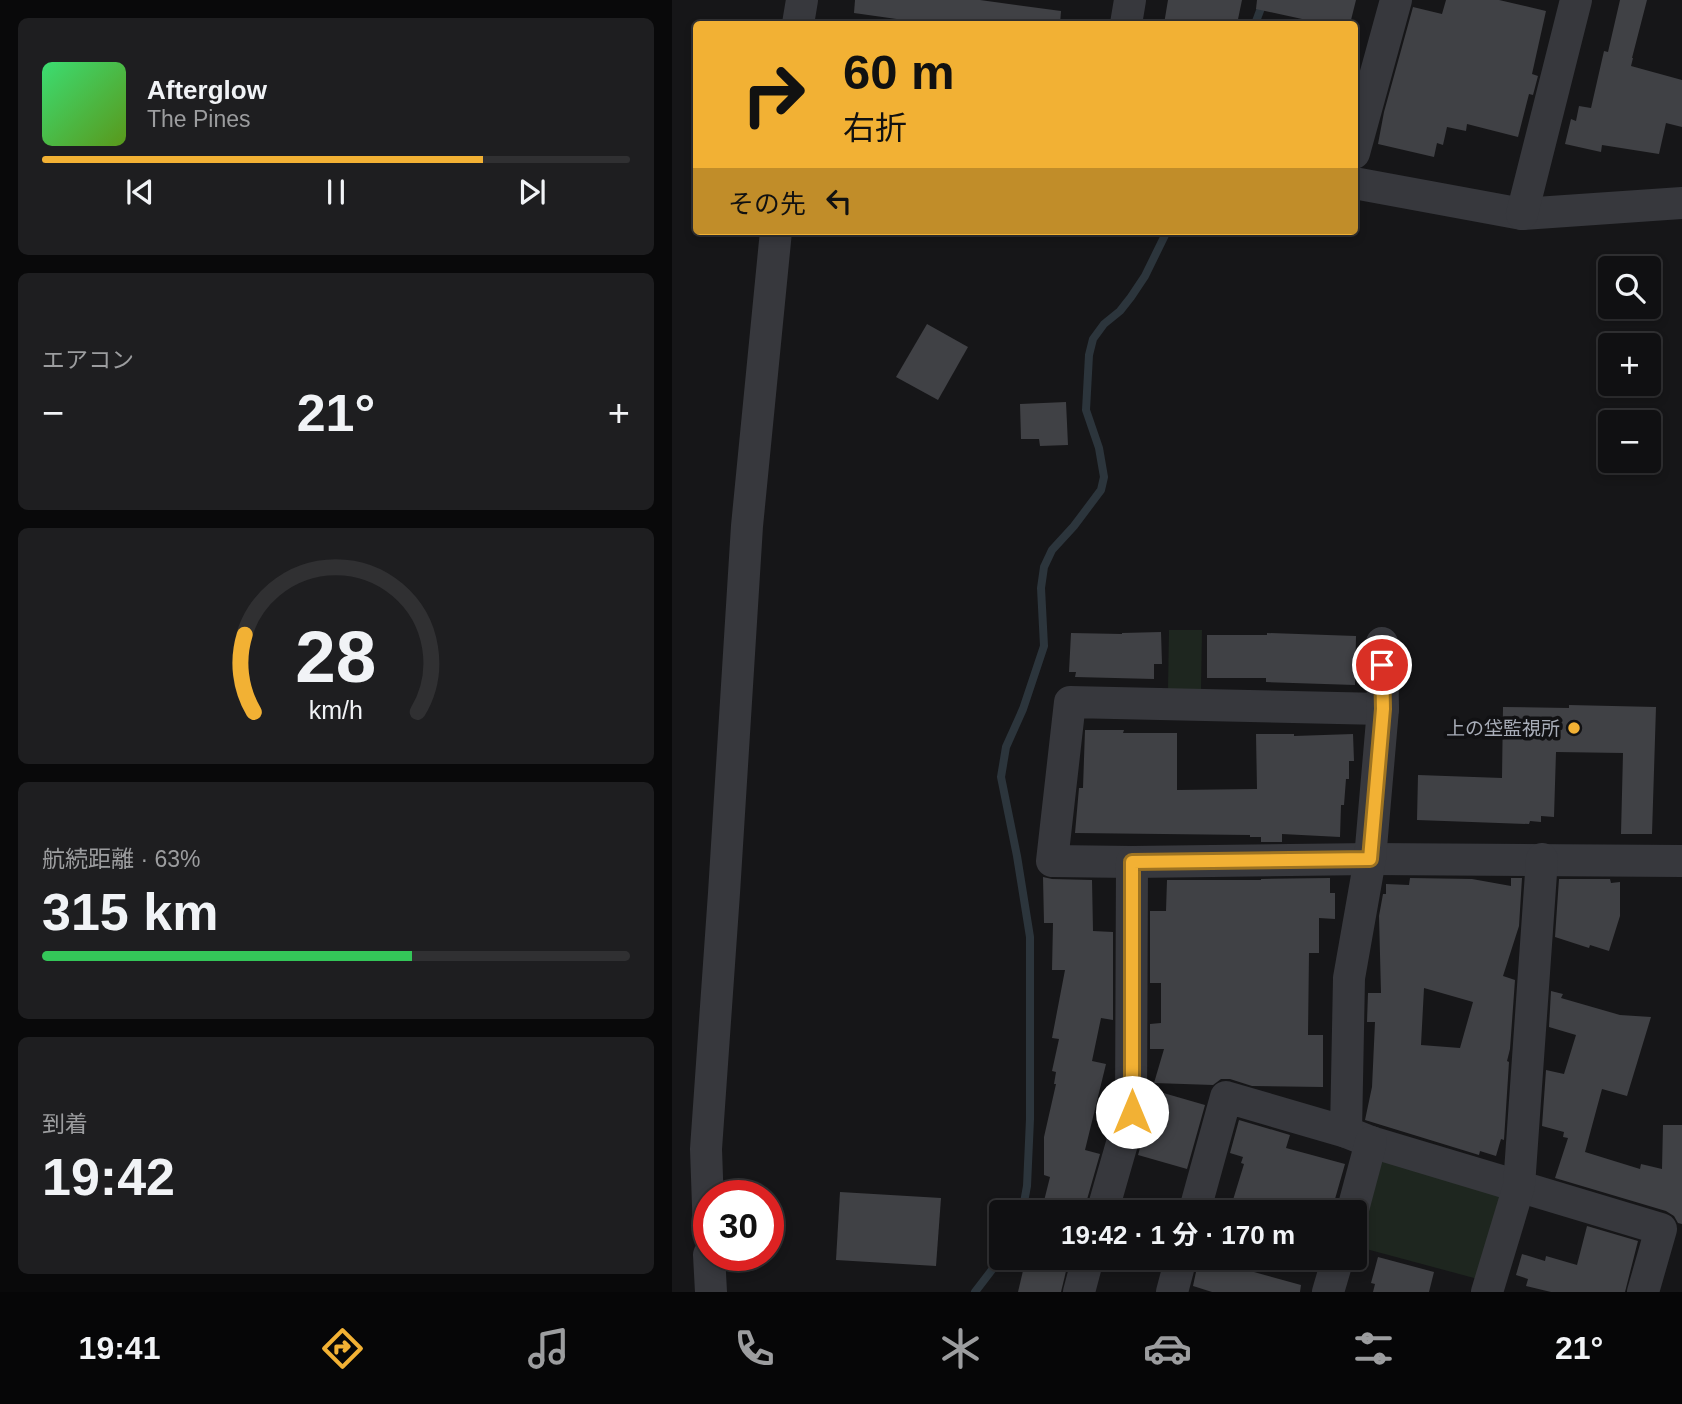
<!DOCTYPE html>
<html lang="ja">
<head>
<meta charset="utf-8">
<style>
	:root { --surface:#101012; --page:#1e1e20; --text:#f1f3f6; --muted:#9c9d9f; --line:#303032; --accent:#f2b134 }
	body { margin:0; font-family:Helvetica,"Noto Sans JP",sans-serif; background:var(--page); color:var(--text); height:100vh; display:flex; flex-direction:column; font-size:26px; white-space:nowrap }
	* { box-sizing:border-box; margin:0 }
	p { font-size:23px; color:var(--muted) }
	.icon { flex:none; width:38px; height:38px; fill:none; stroke:currentColor; stroke-width:2; stroke-linecap:round; stroke-linejoin:round }
	.map { position:relative; flex:1; overflow:hidden }
	.sheet { display:flex; flex-direction:column; gap:18px; padding:18px; background:#09090a; width:672px }
	.sheet>* { flex:none }
	.banner { position:absolute; left:21px; top:21px; width:665px; height:214px; border-radius:7px; box-shadow:0 4px 10px #0003,0 0 0 2px var(--line); background:#f2b134; color:#111; overflow:hidden }
	.buttons { position:absolute; left:926px; top:256px; display:grid; gap:14px }
	.buttons a { display:grid; place-items:center; width:63px; height:63px; border-radius:7px; background:var(--surface); box-shadow:0 4px 10px #0003,0 0 0 2px var(--line); font-size:35px }
	.speed { position:absolute; left:21px; top:1180px; display:flex; gap:14px; font-size:35px; font-weight:700; text-align:center }
	.speed>* { display:grid; place-content:center; width:91px; height:91px; border-radius:50%; background:var(--surface); box-shadow:0 4px 10px #0003,0 0 0 2px var(--line); line-height:1 }
	.speed .limit { border:10px solid #d22; background:#fff; color:#111 }
	.pin { position:absolute; display:grid; place-items:center; width:60px; height:60px; color:#fff; margin:-30px; border:4px solid #fff; border-radius:50%; box-shadow:0 2px 7px #0007 }
	.me { position:absolute; width:77px; margin:-38px; rotate:0deg; stroke-linejoin:round; filter:drop-shadow(0 0 5px #0008) }
	.turn { display:flex; align-items:center; gap:24px; height:147px; padding:0 35px; font-size:32px }
	.turn .icon { width:91px; height:91px; stroke-width:2.5 }
	.turn b { display:block; font-size:49px; line-height:60px }
	.then { display:flex; align-items:center; height:66px; padding:0 35px; background:#0003; gap:14px; font-size:26px }
	.big { font-size:52px; font-weight:700; line-height:1.1 }
	.sheet .widget { flex:1; display:flex; flex-direction:column; justify-content:center; gap:10px; min-width:0; padding:0 24px; border-radius:10px; background:var(--page) }
	.sheet .dial { align-items:center; gap:0 }
	.dial svg { height:182px; overflow:visible; fill:none; stroke:var(--line); stroke-width:7; stroke-linecap:round; text-anchor:middle }
	.dial text { fill:var(--text); stroke:none }
	.song { display:flex; align-items:center; gap:21px }
	.cover { width:84px; height:84px; border-radius:10px; background:linear-gradient(135deg,hsl(140 70% 55%),hsl(90 70% 35%)) }
	.played { height:7px; border-radius:4px; background:linear-gradient(90deg,var(--accent) 75%,var(--line) 75%) }
	.keys { display:flex; justify-content:space-around; direction:ltr }
	.heat { display:flex; justify-content:space-between; align-items:center; font-size:38px; direction:ltr }
	.charge { height:10px; border-radius:5px; background:linear-gradient(90deg,#34c759 63%,var(--line) 0) }
	.trip { position:absolute; left:317px; top:1200px; width:378px; height:70px; border-radius:7px; background:var(--surface); box-shadow:0 4px 10px #0003,0 0 0 2px var(--line); font-weight:700; line-height:70px; text-align:center }
	.tabs { display:flex; height:112px; justify-content:space-around; align-items:center; background:#060607; color:var(--muted) }
	.tabs .icon { width:49px; height:49px }
	.tabs .on { color:var(--accent) }
	.tabs b { font-size:32px; color:var(--text) }
	main { display:flex; flex:1; min-height:0 }
	.map>svg:first-child { display:block }
</style>
</head>
<body>
<main>
<section class="sheet">
<div class="widget">
<div class="song"><i class="cover"></i><div><b>Afterglow</b><p>The Pines</p></div></div>
<div class="played"></div>
<div class="keys"><svg class="icon" aria-label="previous" viewBox="0 0 24 24"><path d="M18 5L8 12l10 7zM5 5v14"/></svg><svg class="icon" aria-label="pause" viewBox="0 0 24 24"><path d="M8 5v14M16 5v14"/></svg><svg class="icon" aria-label="next" viewBox="0 0 24 24"><path d="M6 5l10 7-10 7zM19 5v14"/></svg></div>
</div>
<div class="widget"><p>エアコン</p>
<div class="heat"><a>−</a><b class="big">21°</b><a>+</a></div>
</div>
<div class="widget dial"><svg viewBox="0 0 100 80">
<path d="M14 69A42 42 0 1 1 86 69"/>
<path d="M14 69A42 42 0 0 1 10 35" stroke="#f2b134"/>
<text x="50" y="56" font-size="32" font-weight="700">28</text>
<text x="50" y="72" font-size="11">km/h</text>
</svg></div>
<div class="widget"><p>航続距離 · 63%</p><b class="big">315 km</b><div class="charge"></div></div>
<div class="widget"><p>到着</p><b class="big">19:42</b></div>
</section>
<div class="map">
<svg width="1010" height="1292" viewBox="0 0 1010 1292">
	<rect width="100%" height="100%" fill="#161618"/>
	<g fill="#1e261f">
		<path d="M497,630H530L529,690L496,689Z"/>
		<path d="M699,1142L847,1186L817,1282L683,1246L682,1213Z"/>
	</g>
	<g fill="none" stroke-linecap="round" stroke-linejoin="round">
		<g stroke="#2c353c" stroke-width="8">
			<path d="M583,24L592,0"/>
			<path d="M350,1213L355,1186L358,1119V937L345,856L329,777L334,747L351,709L372,646L369,588L372,567L380,550L402,526L429,490L432,477L427,448L414,410L417,355L421,339L432,324L448,311L459,297L473,276L495,231"/>
			<path d="M303,1292L329,1258"/>
		</g>
	</g>
	<g fill="#404145" fill-rule="evenodd">
		<path d="M183,0H308L389,11L388,24H260L182,13Z"/>
		<path d="M496,0H570L565,24H492Z"/>
		<path d="M585,0H684L678,24H653L584,9Z"/>
		<path d="M774,0H827L874,11L860,74L866,76L861,95L857,94L846,137L795,124L794,131L775,127L771,145L765,143L762,157L706,144L712,112L741,7L770,14Z"/>
		<path d="M948,0H975L960,58H961L959,66L1010,80V127L994,123L987,154L930,145L929,152L893,144L899,119L904,121L907,106L919,108L932,51L936,52Z"/>
		<path d="M255,324L296,347L266,400L224,377Z"/>
		<path d="M394,402L396,445L368,446L367,439H349L348,404Z"/>
		<path d="M489,632L490,664H482V679L403,677L404,672H397L399,633L450,634V633Z"/>
		<path d="M595,633L684,636L683,685L594,682V678H535V635H595Z"/>
		<path d="M897,705L984,707L980,834H949L951,753L884,752L882,817L869,816V822L858,821L857,824L745,820L746,775L830,778L831,707L897,708Z"/>
		<path d="M413,730H452L451,733H505V790L585,789L584,734H622V736L681,734L682,761H677V779H674L672,805H669L668,837L610,834V842H589V837H578V835L403,833L407,788H411Z"/>
		<path d="M371,877L380,879L420,880L421,931L441,932V1020L429,1018L420,1061L434,1064L413,1150L428,1154L414,1203L408,1201L406,1213H369L378,1177L372,1175V1137L384,1084H382L384,1072L380,1071L387,1039L380,1038L393,970H380L381,923H372Z"/>
		<path d="M658,878V893H663V919L647,918V953H637L636,1035H651V1087L580,1086L558,1079H549L541,1085L482,1083L492,1049H478V1024L489,1023V983H478V911H494L495,880H589V879Z"/>
		<path d="M738,878L800,879L839,886V878H850L847,926L831,976L843,980L838,1049L835,1061L837,1062L832,1140L829,1139L824,1156L808,1151L807,1155L693,1120L700,1087L703,1022H695L696,993H709L707,916L711,894H714V884L737,885ZM752,988L801,1002L788,1048L749,1045Z"/>
		<path d="M887,879H938L939,883L948,882V916L937,951L918,945L917,948L883,937Z"/>
		<path d="M879,991L891,994L889,998L948,1015L979,1017L955,1096L930,1089L913,1152L968,1169L969,1164L990,1169L991,1125H1010V1224L1006,1223L1002,1216L994,1211L883,1178L896,1138L891,1137L892,1132L870,1126L874,1070L892,1074L904,1035L877,1027Z"/>
		<path d="M481,1090L533,1105L515,1169L466,1155L477,1117V1102Z"/>
		<path d="M567,1120L618,1135L614,1148L673,1164L659,1213H557L572,1164L569,1163L571,1157L558,1153Z"/>
		<path d="M168,1192L269,1198L264,1266L164,1260Z"/>
		<path d="M915,1226L966,1241L953,1292H879L854,1286L856,1279L844,1275L850,1254L873,1261L874,1256L905,1265Z"/>
		<path d="M706,1257L762,1272L757,1292H701L703,1284L699,1283Z"/>
		<path d="M354,1258L395,1267L389,1292H346Z"/>
		<path d="M527,1258H586L582,1272L629,1285L628,1292H540L521,1286Z"/>
	</g>
	<g fill="none" stroke-linecap="round" stroke-linejoin="round">
		<g stroke="#37383d" stroke-width="32">
			<path d="M126,24L130,0"/>
			<path d="M454,24L458,0"/>
			<path d="M682,153L724,0"/>
			<path d="M682,183L850,214L1010,203"/>
			<path d="M850,214L904,0"/>
			<path d="M711,709L398,702L380,861L460,862L698,859L1010,861"/>
			<path d="M674,1132L699,1142L989,1229L971,1292"/>
			<path d="M430,1213L459,1112L460,862"/>
			<path d="M522,1213L554,1097L674,1132L677,978L698,859L711,709L710,643"/>
			<path d="M680,1213L699,1142"/>
			<path d="M37,1234L34,1149L52,893L75,526L104,231"/>
			<path d="M37,1255L39,1292"/>
			<path d="M407,1292L416,1258"/>
			<path d="M500,1292L509,1258"/>
			<path d="M656,1292L666,1258"/>
			<path d="M815,1292L847,1186L870,859"/>
		</g>
	</g>
	<g fill="none" stroke-linecap="round" stroke-linejoin="round">
		<g stroke="#9d7322" stroke-width="18">
			<path id="route" d="M460,1112V862L698,859L711,709L710,665"/>
		</g>
		<use href="#route" stroke="#f2b134" stroke-width="12"/>
	</g>
	<circle fill="#f2b134" stroke="#111113" stroke-width="2.5" cx="902" cy="728" r="7"/>
	<g text-anchor="middle" stroke-width="7" stroke-linejoin="round" paint-order="stroke">
		<g font-size="19" fill="#a8adb8" stroke="#111113" text-anchor="end">
			<text x="888" y="735">上の垈監視所</text>
		</g>
	</g>
</svg>
<div class="buttons">
<a><svg class="icon" aria-label="search" viewBox="0 0 24 24"><circle cx="10" cy="10" r="6"/><path d="M15 15l6 6"/></svg></a>
<a>+</a>
<a>−</a>
</div>
<div class="speed"><div class="limit">30</div></div>
<div class="pin" style="left:710px;top:665px;background:#d93025"><svg class="icon" aria-label="arrive" viewBox="0 0 24 24"><path d="M6 21V4h12l-3 4 3 4H6"/></svg></div>
<svg class="me" style="left:460px;top:1112px" viewBox="-20 -20 40 40"><circle r="19" fill="#fff"/><path d="M0-13L10 11 0 6-10 11z" fill="#f2b134"/></svg>
<div class="trip">19:42 · 1 分 · 170 m</div>
<div class="banner">
<div class="turn"><svg class="icon" aria-label="right" viewBox="0 0 24 24"><path d="M7 20v-9h11M14 6l5 5-5 5"/></svg><div><b>60 m</b>右折</div></div>
<div class="then">その先<svg class="icon" aria-label="left" viewBox="0 0 24 24"><path d="M17 20v-9H6M10 6l-5 5 5 5"/></svg></div>
</div>
</div>
</main>
<nav class="tabs">
<b>19:41</b>
<svg class="icon on" aria-label="directions" viewBox="0 0 24 24"><path d="M12 3l9 9-9 9-9-9zM9 14v-3h6M13 9l2 2-2 2"/></svg>
<svg class="icon" aria-label="music" viewBox="0 0 24 24"><path d="M9 18V5l10-2v13"/><circle cx="6" cy="18" r="3"/><circle cx="16" cy="16" r="3"/></svg>
<svg class="icon" aria-label="phone" viewBox="0 0 24 24"><path d="M5 4h4l2 5-3 2q2 4 5 5l2-3 5 2v4C11 20 4 13 5 4z"/></svg>
<svg class="icon" aria-label="climate" viewBox="0 0 24 24"><path d="M12 3v18M4 7l16 10M4 17L20 7"/></svg>
<svg class="icon" aria-label="car" viewBox="0 0 24 24"><path d="M5 17H2v-5l4-1 3-4h7l3 4 3 1v5h-3M9 17h6M6 11h13"/><circle cx="7" cy="17" r="2"/><circle cx="17" cy="17" r="2"/></svg>
<svg class="icon" aria-label="filters" viewBox="0 0 24 24"><path d="M4 7h16M4 17h16"/><circle cx="9" cy="7" r="2"/><circle cx="15" cy="17" r="2"/></svg>
<b>21°</b>
</nav>
</body>
</html>
